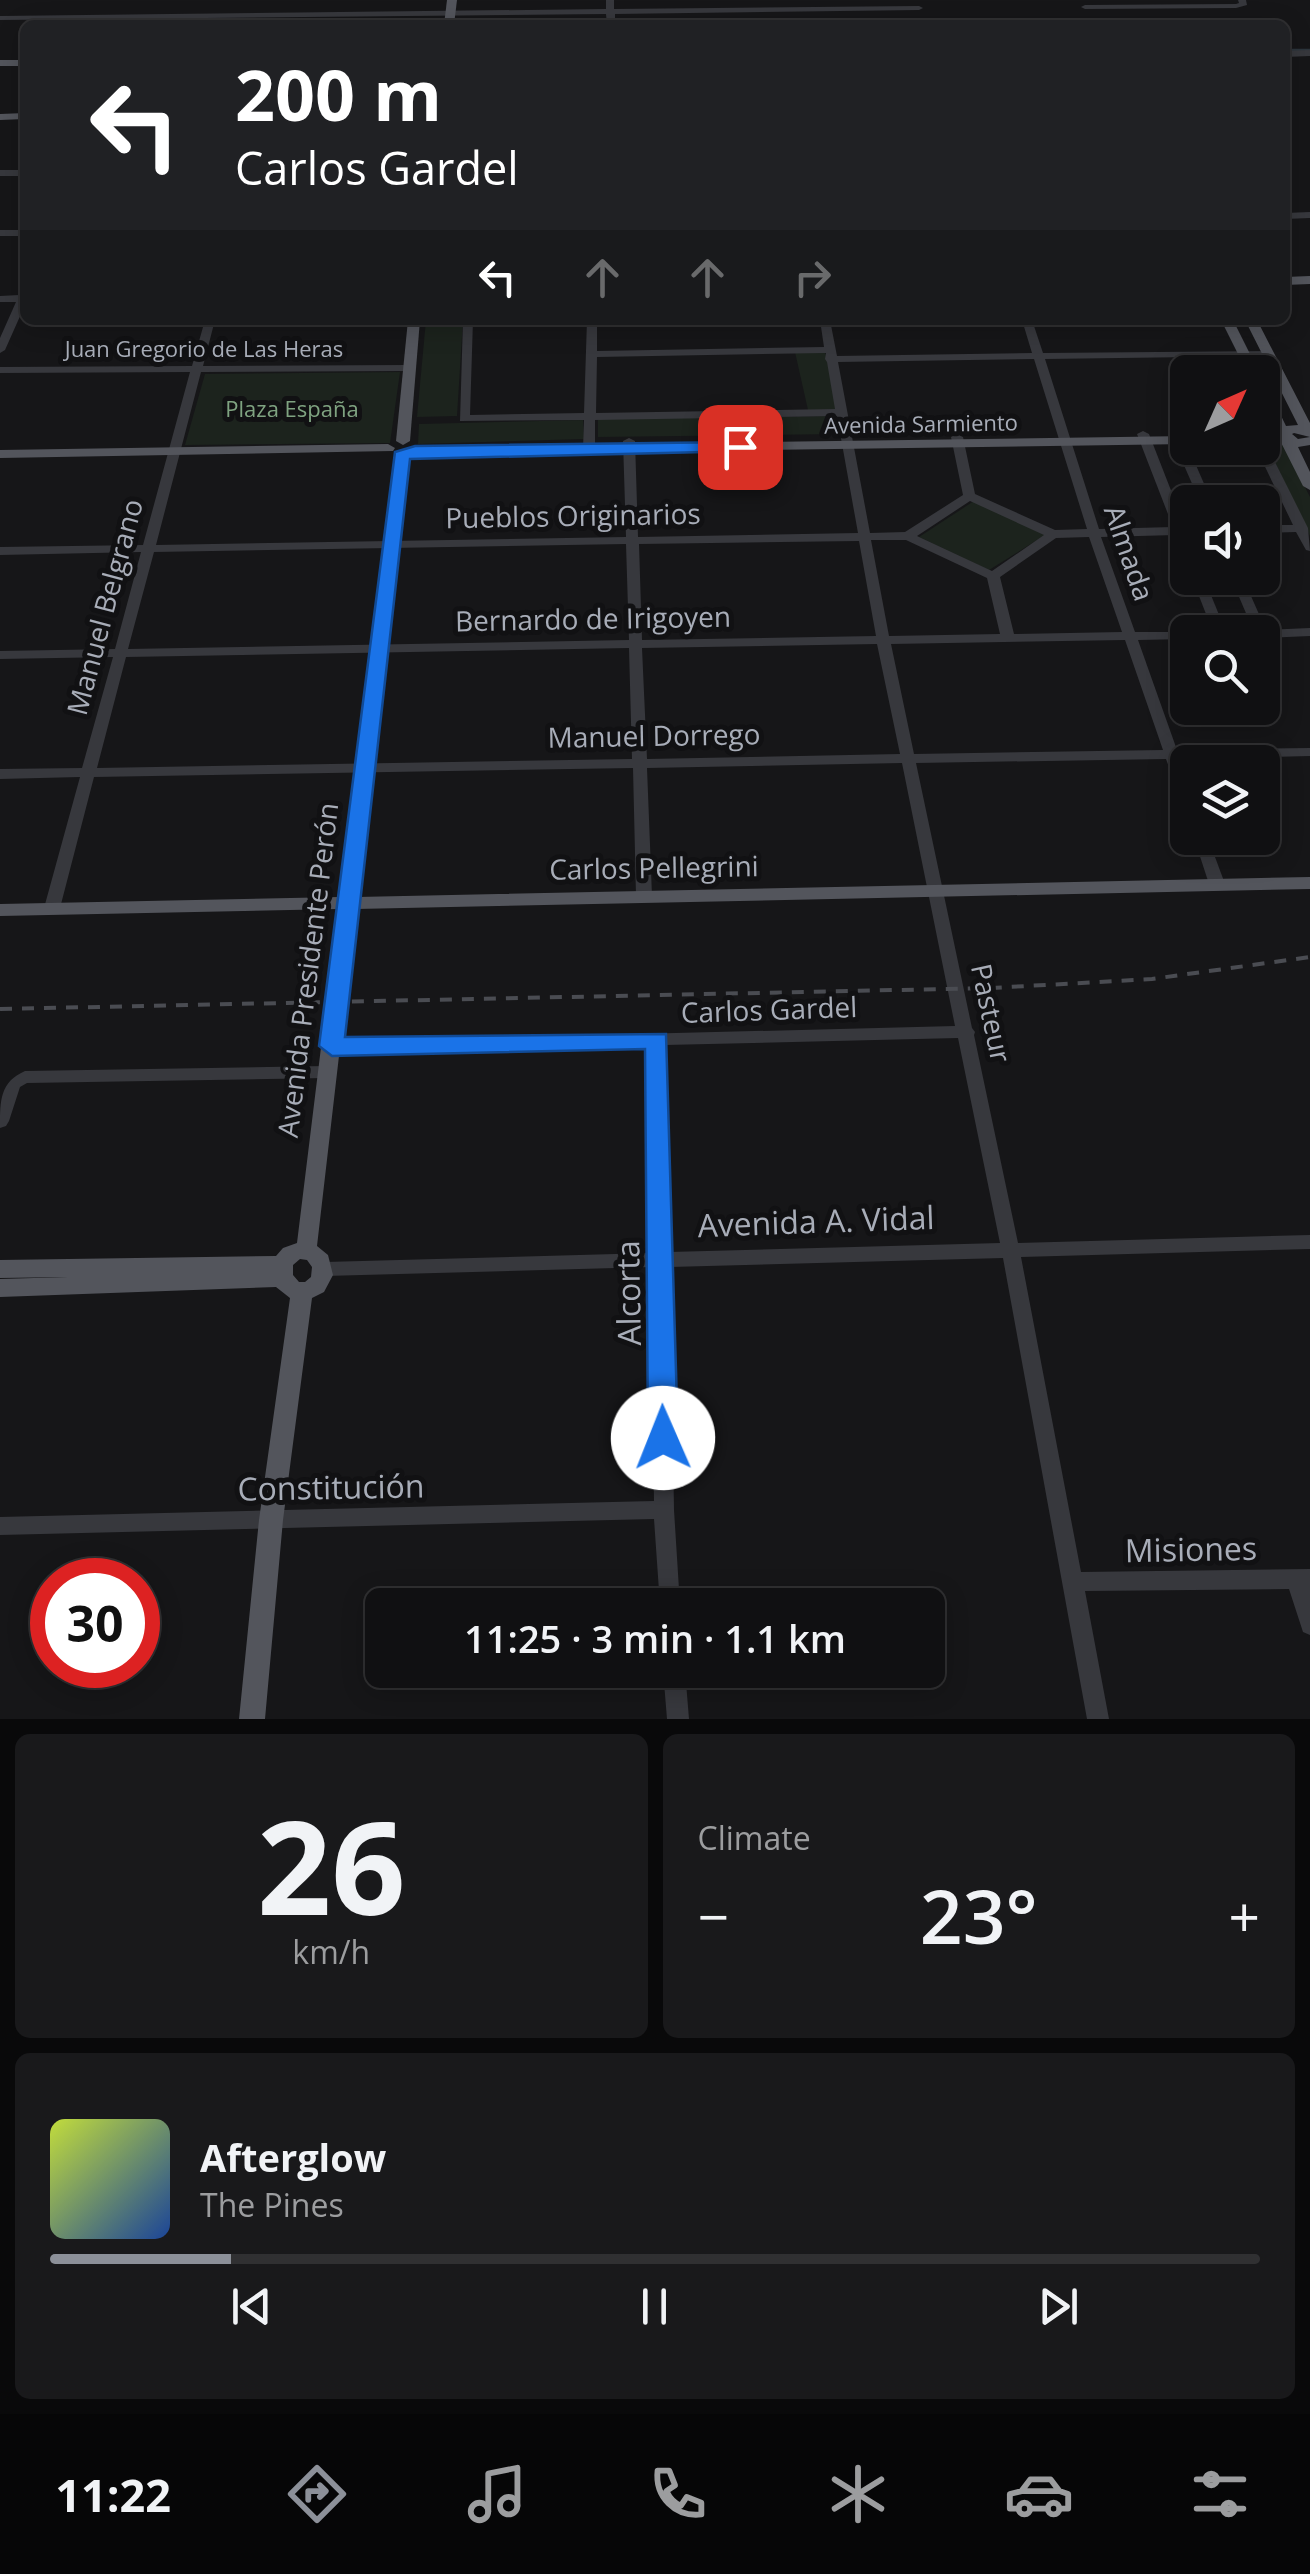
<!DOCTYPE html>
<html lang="en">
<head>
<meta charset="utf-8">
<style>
	:root { --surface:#101012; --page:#19191b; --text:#f1f3f6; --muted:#9c9d9f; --line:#303032; --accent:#8c9099 }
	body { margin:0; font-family:"Open Sans",sans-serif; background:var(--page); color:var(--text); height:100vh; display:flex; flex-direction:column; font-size:38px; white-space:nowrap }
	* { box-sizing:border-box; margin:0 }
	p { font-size:32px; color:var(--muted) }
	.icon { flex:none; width:55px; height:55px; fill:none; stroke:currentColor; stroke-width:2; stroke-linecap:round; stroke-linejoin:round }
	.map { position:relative; height:1719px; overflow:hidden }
	.sheet { display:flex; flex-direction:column; gap:15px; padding:15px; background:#09090a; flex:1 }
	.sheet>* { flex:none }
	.guide { position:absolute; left:20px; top:20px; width:1270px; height:305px; border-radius:15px; box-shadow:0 5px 25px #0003,0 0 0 2px var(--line); background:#202124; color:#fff; overflow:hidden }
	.needle { width:65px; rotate:45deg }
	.controls { position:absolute; left:1170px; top:355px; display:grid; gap:20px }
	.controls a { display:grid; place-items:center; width:110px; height:110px; border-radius:15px; background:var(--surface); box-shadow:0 5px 25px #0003,0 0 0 2px var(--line); font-size:50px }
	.speed { position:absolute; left:30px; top:1558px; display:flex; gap:20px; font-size:50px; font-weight:700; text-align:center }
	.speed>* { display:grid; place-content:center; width:130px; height:130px; border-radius:50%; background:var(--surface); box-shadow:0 5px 25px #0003,0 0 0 2px var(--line); line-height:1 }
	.speed .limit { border:15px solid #d22; background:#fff; color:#111 }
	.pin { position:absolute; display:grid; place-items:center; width:85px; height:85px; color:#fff; margin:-42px; border-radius:20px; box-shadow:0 5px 15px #0006 }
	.me { position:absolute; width:110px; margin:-55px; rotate:359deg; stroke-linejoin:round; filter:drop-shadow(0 0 8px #0008) }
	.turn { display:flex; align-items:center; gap:35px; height:210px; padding:0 50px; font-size:45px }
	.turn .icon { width:130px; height:130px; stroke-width:2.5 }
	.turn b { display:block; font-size:70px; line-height:85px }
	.lanes { display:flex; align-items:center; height:95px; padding:0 50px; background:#0003; justify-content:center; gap:50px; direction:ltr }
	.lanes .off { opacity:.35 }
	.big { font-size:75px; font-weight:600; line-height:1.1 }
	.sheet .widget { flex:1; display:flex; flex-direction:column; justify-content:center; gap:15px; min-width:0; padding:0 35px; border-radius:15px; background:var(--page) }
	.sheet .dial { align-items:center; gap:0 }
	.dial b { font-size:130px; line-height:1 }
	.song { display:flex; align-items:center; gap:30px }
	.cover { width:120px; height:120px; border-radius:15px; background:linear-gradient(135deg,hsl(70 70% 55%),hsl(220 70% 35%)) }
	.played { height:10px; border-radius:5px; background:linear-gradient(90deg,var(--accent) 15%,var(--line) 15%) }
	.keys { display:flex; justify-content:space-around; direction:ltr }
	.heat { display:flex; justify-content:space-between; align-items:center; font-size:55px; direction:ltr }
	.sheet .tiles { flex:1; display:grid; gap:15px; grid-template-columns:1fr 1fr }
	.widget:last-child { grid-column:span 2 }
	.trip { position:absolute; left:365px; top:1588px; width:580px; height:100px; border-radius:15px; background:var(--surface); box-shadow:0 5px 25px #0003,0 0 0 2px var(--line); font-weight:600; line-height:100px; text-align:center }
	.dock { display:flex; height:160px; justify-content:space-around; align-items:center; background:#060607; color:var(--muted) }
	.dock .icon { width:70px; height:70px }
	.dock .current { color:var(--accent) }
	.dock b { font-size:45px; color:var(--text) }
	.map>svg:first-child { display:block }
</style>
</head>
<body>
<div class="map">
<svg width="1310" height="1719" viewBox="0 0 1310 1719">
	<rect width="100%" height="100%" fill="#161618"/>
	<g fill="#1c231d">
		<path d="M426,320H463L457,416L417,417Z"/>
		<path d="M795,352H825L838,409L808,410Z"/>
		<path d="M400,372L390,443L185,445L205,374Z"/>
		<path d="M836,416L839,434L598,437V419Z"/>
		<path d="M583,420L584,439L418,444L419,424Z"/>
		<path d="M1281,440L1310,497V536L1266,443Z"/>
		<path d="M974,501L1045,535L989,570L919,537Z"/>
	</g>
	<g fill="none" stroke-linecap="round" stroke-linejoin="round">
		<path stroke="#2c353c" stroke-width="2.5" d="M1285,50H1310"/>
		<g fill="#37383d" fill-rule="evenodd">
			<path d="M606,0H614V9L919,6L923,8L919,10L615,14V25H607L606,14L0,20V16L606,9Z"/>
			<path d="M1238,0H1246L1247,5L1236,8L1085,9L1081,7L1085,5L1236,4L1239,3Z"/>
			<path d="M1310,50V56L1285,57V51Z"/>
			<rect x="0" y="170" width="25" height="6"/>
			<path d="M1310,212V218L1285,219V213Z"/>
			<rect x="0" y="230" width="25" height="6"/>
			<path d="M25,290V305L5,350L0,353V338L16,302H0V296L19,295Z"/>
			<path d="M205,320H215L203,366L408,365L414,368L408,371L201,372L156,545L626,537L623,441L629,438L635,441L638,537L858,533L837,416L595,420V449L589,453L583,449L584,420L460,421L463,320H473L470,415L584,413L587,320H597V351L824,347L820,320H830L837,356L1032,353L1022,320H1032L1043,353L1272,351L1273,353L1268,356L1045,359L1099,529L1173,527L1137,434L1143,431L1149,434L1188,534V555L1182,551L1176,535L1101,537L1135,632H1193H1188V639L1138,640L1177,750L1310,748V756L1181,759L1188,778V805L1181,800L1166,759L916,763L972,1028L975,1032L974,1035L1018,1243L1310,1235V1249L1021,1257L1081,1572L1310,1569V1635L1303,1632L1289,1589L1085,1591L1109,1719H1087L1003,1258L670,1267L674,1510L680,1605H660L654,1519L0,1535V1517L654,1501L651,1267L325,1276L319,1274L316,1269L319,1264L325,1262L651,1253L649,1045L331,1052L325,1050L323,1046L325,1042L955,1026L902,763L647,768L652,896L644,901L636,896L633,768L94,777L60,908L52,913L47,912L44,908L80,777L0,779V769L82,768L113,657L0,659V651L115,649L141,552L0,555V547L143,545L190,372L0,373V367L192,366ZM826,353L825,359L827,362L835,409L596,413L597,357ZM1034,359L1087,529L1055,530L975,494L963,437L957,434L951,437L963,495L905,532L870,533L838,362ZM970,501L1044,535L992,571L917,536ZM1089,537L1122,632L1014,634L1000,577L1056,538ZM871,540H906L987,578L1000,634L889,636ZM859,541L876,636L642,640L639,544ZM626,544L629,640L128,649L154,552ZM1125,640L1163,750L914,754L891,644ZM877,644L900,754L647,759L642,648ZM629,648L632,759L97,768L126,657ZM958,1038L1000,1243L669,1252L665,1045Z"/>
			<path d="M1176,430L1182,433L1212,502H1200L1170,433Z"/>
			<path d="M1262,445L1268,448L1308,528L1310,551L1306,550L1296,532L1262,533V525H1293L1256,448H1262Z"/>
			<path d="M1192,578H1204L1226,632H1213Z"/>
			<path d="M1231,578H1243L1266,630L1310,628V636L1262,638V632H1254Z"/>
			<path d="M1194,838H1208L1225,884L1222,888L1217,889L1209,884Z"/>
			<path d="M325,1066L331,1068L333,1072L331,1076L325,1078L27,1083L20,1087L9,1121L6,1126L0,1128C0,1100 0,1082 25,1071Z"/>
			<path d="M663,1670H685L689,1719H667Z"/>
		</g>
		<g fill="#53555c" fill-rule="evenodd">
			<path d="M447,0H457L454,25H444Z"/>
			<rect x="0" y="60" width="25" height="6"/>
			<path d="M25,113V119L0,120V114Z"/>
			<path d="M1310,276V284L1285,285V277Z"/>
			<path d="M408,320H420L410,441L403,445L396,441Z"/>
			<path d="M1221,320H1233L1259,372H1247Z"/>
			<path d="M1245,320H1257L1310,423V445L1298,447L1310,472V490L1303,486L1262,405V387L1269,391L1286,426L1298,425ZM1294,433L1310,437L1298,439L1292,434Z"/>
			<path d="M1188,436V444L415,455L408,451L415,447Z"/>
			<path d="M388,444L395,448L393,451L0,458V450Z"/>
			<path d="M401,452L408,456L357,897L1310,877V889L356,909L317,1246L328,1255L333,1275L324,1292L312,1298L283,1520L265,1719H239L259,1520L290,1298L276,1287L0,1297V1279L68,1277L0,1278V1260L276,1256L283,1248L297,1243L338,909L0,916V904L339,897L394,456ZM300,1259L307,1260L312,1267L311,1277L305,1282H299L293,1275V1265Z"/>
		</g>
		<path stroke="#4a4c52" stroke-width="4" stroke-dasharray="12 10" stroke-linecap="butt" d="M0,1009L991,988L1152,979L1310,957"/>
	</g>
	<path fill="#1a73e8" stroke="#114b97" stroke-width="2.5" d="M740,442L749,447L746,451L410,459L345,1037L666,1034L678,1438L674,1447L663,1451L652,1447L648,1438L645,1049L332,1056L319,1046L395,452L415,446Z"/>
	<g text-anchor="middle" stroke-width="10" stroke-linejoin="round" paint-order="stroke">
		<g font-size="22" fill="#a8adb8" stroke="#111113">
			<text x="204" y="357">Juan Gregorio de Las Heras</text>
			<text transform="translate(921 424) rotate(-1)" y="8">Avenida Sarmiento</text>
		</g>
		<g font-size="22" fill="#7fa381" stroke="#111113">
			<text x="292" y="417">Plaza España</text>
		</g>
		<g font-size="28" fill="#a8adb8" stroke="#111113">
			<text transform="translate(573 516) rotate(-1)" y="10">Pueblos Originarios</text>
			<text transform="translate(1129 553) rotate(71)" y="10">Almada</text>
			<text transform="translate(105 607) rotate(-75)" y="10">Manuel Belgrano</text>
			<text transform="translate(593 619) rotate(-1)" y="10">Bernardo de Irigoyen</text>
			<text transform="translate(654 736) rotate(-1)" y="10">Manuel Dorrego</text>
			<text transform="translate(654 868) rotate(-1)" y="10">Carlos Pellegrini</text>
			<text transform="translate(308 970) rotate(-83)" y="10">Avenida Presidente Perón</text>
			<text transform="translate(769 1010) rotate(-2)" y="10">Carlos Gardel</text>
			<text transform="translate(991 1013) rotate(78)" y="10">Pasteur</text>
		</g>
		<g font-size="32" fill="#a8adb8" stroke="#111113">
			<text transform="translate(816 1222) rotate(-2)" y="11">Avenida A. Vidal</text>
			<text transform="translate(629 1293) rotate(-91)" y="11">Alcorta</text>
			<text transform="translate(331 1488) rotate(-1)" y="11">Constitución</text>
			<text transform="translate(1191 1550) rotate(-1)" y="11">Misiones</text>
		</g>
	</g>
</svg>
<div class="controls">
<a><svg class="needle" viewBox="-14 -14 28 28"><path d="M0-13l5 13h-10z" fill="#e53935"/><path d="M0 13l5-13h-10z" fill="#9c9d9f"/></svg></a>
<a><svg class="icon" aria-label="sound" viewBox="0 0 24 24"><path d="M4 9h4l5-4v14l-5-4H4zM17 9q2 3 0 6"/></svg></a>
<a><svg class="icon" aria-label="search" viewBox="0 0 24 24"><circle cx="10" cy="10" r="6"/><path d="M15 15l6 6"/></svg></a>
<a><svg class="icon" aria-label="layers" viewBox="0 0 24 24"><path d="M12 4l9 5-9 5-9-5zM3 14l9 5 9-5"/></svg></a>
</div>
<div class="speed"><div class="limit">30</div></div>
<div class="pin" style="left:740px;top:447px;background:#d93025"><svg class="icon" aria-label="arrive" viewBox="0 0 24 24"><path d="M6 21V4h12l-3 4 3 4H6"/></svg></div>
<svg class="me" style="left:663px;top:1438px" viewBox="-20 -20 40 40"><circle r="19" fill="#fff"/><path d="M0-13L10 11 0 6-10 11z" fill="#1a73e8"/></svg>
<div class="trip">11:25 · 3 min · 1.1 km</div>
<div class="guide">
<div class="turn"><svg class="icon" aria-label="left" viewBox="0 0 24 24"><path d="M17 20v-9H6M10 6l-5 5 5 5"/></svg><div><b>200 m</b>Carlos Gardel</div></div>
<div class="lanes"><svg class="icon" aria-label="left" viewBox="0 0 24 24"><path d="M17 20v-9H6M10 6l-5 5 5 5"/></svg><svg class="icon off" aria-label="ahead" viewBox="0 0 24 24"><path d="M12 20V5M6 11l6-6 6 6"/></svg><svg class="icon off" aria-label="ahead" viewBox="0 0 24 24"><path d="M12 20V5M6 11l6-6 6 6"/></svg><svg class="icon off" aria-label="right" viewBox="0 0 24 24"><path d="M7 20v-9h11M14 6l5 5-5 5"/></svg></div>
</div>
</div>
<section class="sheet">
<div class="tiles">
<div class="widget dial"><b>26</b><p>km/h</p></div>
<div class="widget"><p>Climate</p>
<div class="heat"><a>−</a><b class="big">23°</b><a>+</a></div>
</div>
<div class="widget">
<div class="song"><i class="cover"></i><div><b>Afterglow</b><p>The Pines</p></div></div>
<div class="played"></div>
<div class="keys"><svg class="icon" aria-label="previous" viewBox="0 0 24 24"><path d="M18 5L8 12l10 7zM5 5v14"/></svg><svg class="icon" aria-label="pause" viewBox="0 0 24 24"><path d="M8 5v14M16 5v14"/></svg><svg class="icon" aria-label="next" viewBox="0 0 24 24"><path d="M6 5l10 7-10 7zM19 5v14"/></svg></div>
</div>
</div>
</section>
<nav class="dock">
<b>11:22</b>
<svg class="icon current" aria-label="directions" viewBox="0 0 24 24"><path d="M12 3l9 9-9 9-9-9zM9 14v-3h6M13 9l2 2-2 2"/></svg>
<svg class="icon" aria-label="music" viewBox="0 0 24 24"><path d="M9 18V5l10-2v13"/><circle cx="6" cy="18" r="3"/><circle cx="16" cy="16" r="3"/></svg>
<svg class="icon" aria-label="phone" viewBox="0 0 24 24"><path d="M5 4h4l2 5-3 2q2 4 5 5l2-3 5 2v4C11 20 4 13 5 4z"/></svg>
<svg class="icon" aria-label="climate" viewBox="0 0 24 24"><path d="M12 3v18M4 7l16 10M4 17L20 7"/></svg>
<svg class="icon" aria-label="car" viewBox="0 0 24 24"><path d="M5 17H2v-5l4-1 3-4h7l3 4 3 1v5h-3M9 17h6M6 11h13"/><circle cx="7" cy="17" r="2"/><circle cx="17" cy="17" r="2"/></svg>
<svg class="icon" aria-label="filters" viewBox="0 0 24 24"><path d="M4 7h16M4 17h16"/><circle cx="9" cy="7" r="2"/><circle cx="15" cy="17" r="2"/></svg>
</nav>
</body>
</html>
